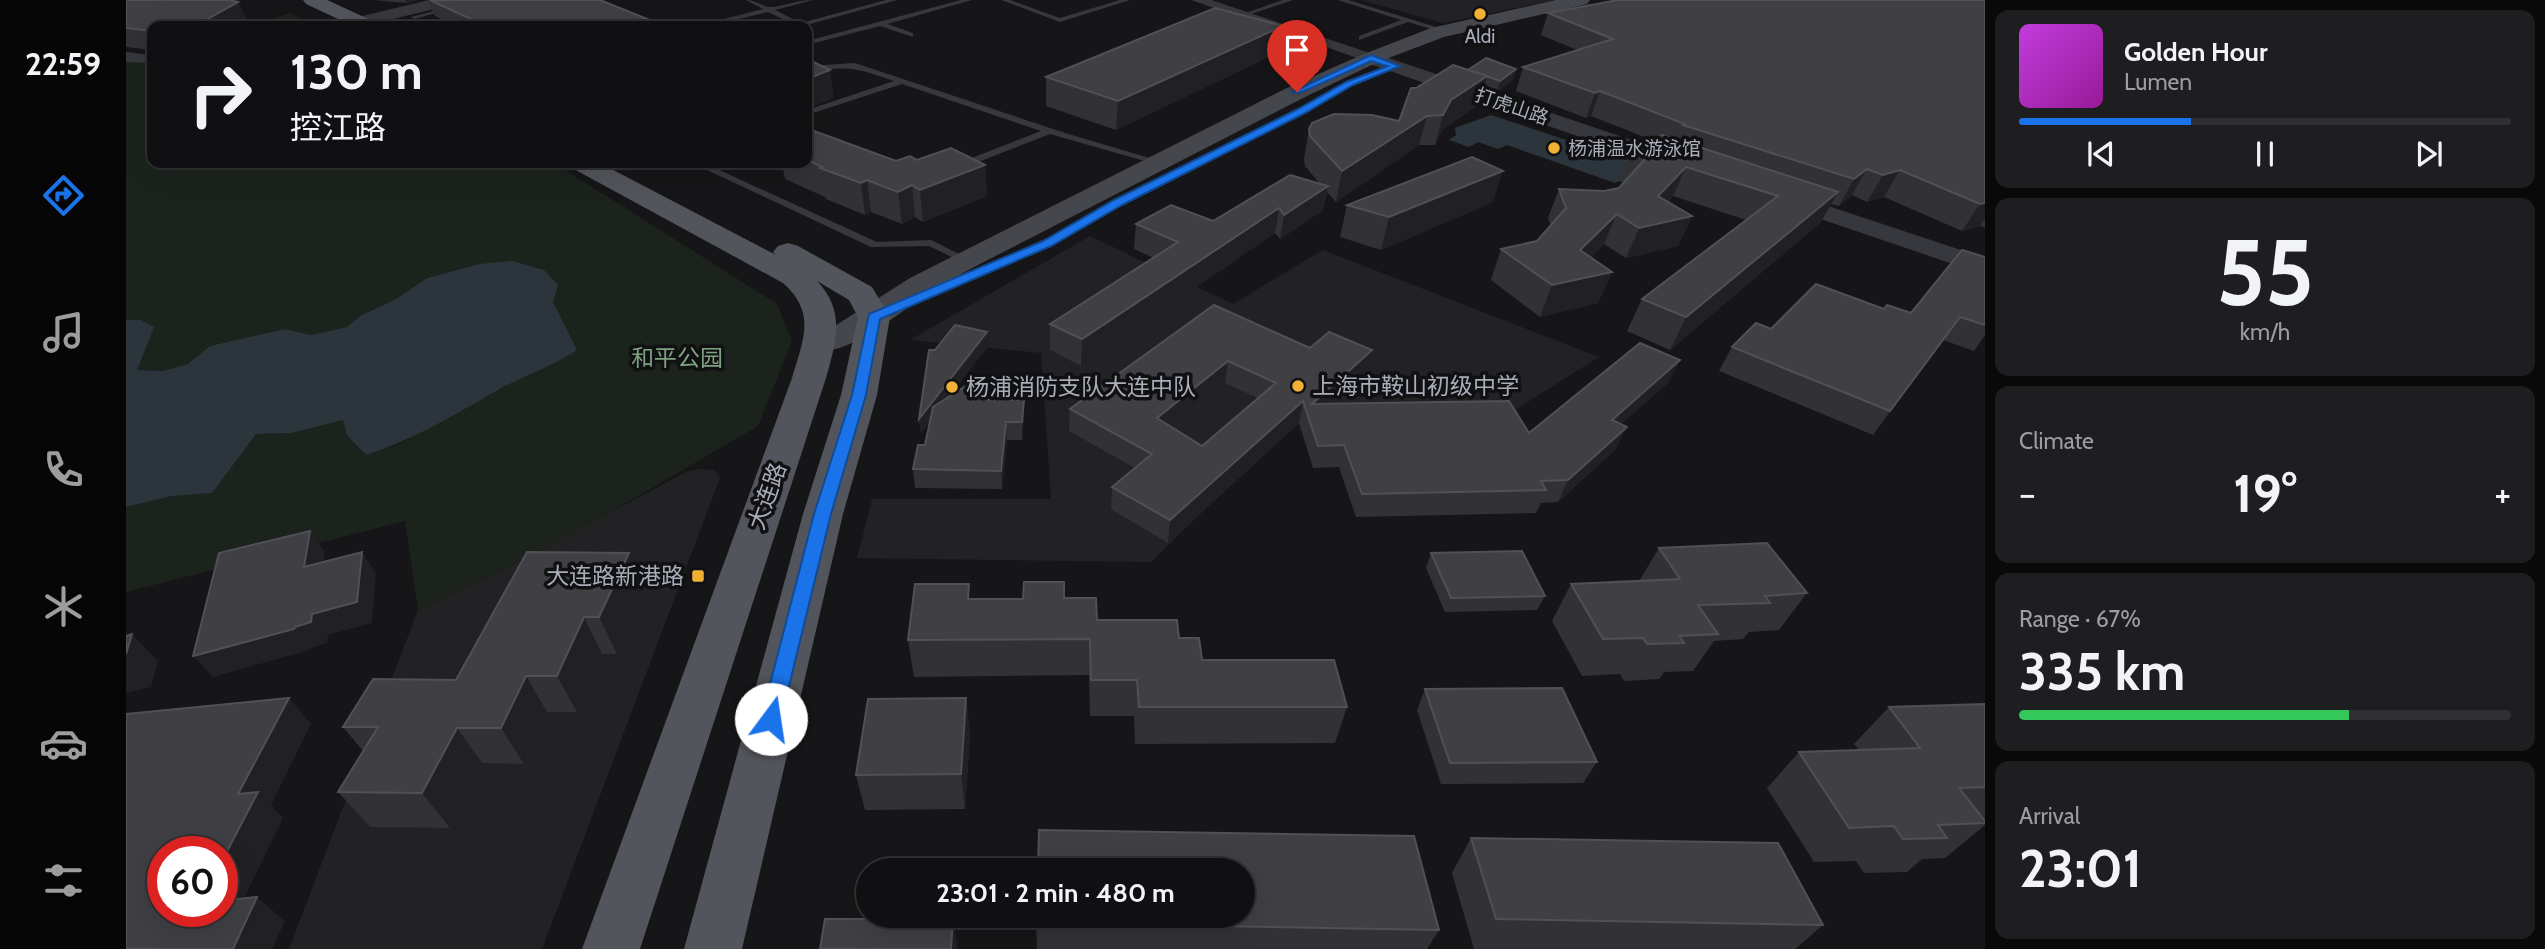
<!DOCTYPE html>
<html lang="en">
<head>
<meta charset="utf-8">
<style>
	:root { --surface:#101012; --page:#1e1e20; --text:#f1f3f6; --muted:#9c9d9f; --line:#303032; --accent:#1a73e8 }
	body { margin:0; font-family:Cabin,"Noto Sans SC",sans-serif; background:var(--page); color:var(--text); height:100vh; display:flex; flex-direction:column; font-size:26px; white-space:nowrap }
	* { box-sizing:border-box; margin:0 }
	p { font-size:23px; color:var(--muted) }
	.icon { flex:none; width:38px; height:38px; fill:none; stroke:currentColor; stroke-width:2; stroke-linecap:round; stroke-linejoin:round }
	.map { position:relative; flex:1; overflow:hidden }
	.details { display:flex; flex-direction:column; gap:10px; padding:10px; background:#09090a; width:560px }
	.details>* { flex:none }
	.banner { position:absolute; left:21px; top:21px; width:665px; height:147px; border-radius:14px; box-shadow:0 7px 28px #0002,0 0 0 2px var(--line); background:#101012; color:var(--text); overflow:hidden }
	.speed { position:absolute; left:21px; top:836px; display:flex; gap:14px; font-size:35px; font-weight:700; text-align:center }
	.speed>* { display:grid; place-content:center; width:91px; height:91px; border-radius:50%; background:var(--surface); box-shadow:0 7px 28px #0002,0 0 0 2px var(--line); line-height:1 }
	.speed .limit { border:10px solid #d22; background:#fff; color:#111 }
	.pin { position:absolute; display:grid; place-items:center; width:60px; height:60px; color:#fff; margin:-72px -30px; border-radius:50% 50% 50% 0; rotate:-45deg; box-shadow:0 0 7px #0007 }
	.pin .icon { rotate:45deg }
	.me { position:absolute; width:77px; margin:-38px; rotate:14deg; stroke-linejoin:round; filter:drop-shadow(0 0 5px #0008) }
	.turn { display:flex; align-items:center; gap:24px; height:147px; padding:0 28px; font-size:32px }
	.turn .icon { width:91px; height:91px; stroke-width:2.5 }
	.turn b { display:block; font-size:49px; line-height:60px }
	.big { font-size:52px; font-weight:700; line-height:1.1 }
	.details .card { flex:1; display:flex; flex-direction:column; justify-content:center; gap:10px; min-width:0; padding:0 24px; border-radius:14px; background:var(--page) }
	.details .dial { align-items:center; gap:0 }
	.dial b { font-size:91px; line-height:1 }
	.song { display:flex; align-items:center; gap:21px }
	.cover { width:84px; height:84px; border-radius:10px; background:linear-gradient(135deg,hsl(290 70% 55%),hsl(300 70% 35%)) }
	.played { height:7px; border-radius:4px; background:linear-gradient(90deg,var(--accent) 35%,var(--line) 35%) }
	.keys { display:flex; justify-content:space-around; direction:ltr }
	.heat { display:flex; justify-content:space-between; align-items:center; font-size:38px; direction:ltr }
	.charge { height:10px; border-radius:5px; background:linear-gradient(90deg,#34c759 67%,var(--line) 0) }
	.trip { position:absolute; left:730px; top:858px; width:399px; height:70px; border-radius:35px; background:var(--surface); box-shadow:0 7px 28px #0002,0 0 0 2px var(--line); font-weight:700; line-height:70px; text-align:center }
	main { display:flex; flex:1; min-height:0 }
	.tabs { display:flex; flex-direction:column; width:126px; justify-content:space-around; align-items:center; background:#060607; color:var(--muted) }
	.tabs .icon { width:49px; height:49px }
	.tabs .current { color:var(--accent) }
	.tabs b { font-size:32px; color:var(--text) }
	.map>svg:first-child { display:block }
</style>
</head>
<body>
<main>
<nav class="tabs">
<b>22:59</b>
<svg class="icon current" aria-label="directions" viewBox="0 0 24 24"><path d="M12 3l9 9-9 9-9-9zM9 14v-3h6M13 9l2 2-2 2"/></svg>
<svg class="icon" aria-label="music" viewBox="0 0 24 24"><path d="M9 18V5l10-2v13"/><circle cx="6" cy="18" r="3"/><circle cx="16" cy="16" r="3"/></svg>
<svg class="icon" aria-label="phone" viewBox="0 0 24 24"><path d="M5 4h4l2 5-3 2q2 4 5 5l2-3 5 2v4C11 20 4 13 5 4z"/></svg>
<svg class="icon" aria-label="climate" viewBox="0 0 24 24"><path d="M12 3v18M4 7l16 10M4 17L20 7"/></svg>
<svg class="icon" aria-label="car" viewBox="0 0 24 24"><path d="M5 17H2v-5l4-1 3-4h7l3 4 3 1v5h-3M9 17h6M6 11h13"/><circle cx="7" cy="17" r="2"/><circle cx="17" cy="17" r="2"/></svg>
<svg class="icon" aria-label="filters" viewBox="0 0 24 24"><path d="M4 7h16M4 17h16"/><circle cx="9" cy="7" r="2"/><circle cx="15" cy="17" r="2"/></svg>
</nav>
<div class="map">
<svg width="1859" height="949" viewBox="0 0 1859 949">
	<rect width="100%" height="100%" fill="#161618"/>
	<g fill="#222225">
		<path d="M1235,0H1429L1317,23Z"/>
		<path d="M964,236L1107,304L1197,250L1473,357L1381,415L1165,425L1025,562L731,558L746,499H925L915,353L784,340Z"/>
		<path d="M573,469L588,470L594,478L416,949H163L292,610L371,573L562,471Z"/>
	</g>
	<g fill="#1c231d">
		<path d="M165,13L186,25L123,26Z"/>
		<path d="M0,61L26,64V163H428L651,304L666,341L632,426L473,519L371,573L292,610L279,521L0,592V507L46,496L86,492L129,434L166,433L217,420L239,455L273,444L380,386L434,317L427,302L353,264L301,278L270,299L234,316L221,327L185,335L159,329L84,346L62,364L37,371L11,370L17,351L15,320H0Z"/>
	</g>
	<g fill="#2c353c">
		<path d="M1365,115L1519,166L1489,183L1381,145L1372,149L1352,142L1343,147L1323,140L1330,135L1329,128Z"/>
		<path d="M386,261L418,270L432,285L427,302L451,350C428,365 403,374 379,386C333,412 290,439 240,455L221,435L217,420L166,433L130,434L86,493L46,496L0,507V320H15L28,327L11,370L37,371L62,364L84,346L159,329L185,335L221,327L234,316L270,299L301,278L353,264Z"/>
	</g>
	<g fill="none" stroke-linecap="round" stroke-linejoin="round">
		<g fill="#37383d" fill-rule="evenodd">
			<path d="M350,0H361L288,19L285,17Z"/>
			<path d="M620,0C630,0 638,8 647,7C661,5 673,0 687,0L649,10L675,23L760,0H771L677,26H671L642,12L583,26H571L637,9Z"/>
			<path d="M835,0H846L761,24L787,33V37L754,26L681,45V41Z"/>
			<path d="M875,0H884L934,18L994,0H1004L934,22Z"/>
			<path d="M1157,0H1167L1119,16L1114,15Z"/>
			<path d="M1212,0H1222L1323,31L1319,33L1282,22L1233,40V36L1275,20Z"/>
			<path d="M729,63L939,133L1037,162L1029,164L924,134L834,169H828V165L915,131L776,84L681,115V110L768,81C730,68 721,64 681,74V70L698,65Z"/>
			<path d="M566,163H578L751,242L805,240L845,260L844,262H836L803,246L745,247Z"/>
		</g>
		<g fill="#37383d" fill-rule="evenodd">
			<path d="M1065,0H1085L1250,55L1253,58L1245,63L1240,61Z"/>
			<path d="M234,18L241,22L239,25L208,26L210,23Z"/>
			<path d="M0,52L26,55V63L0,62Z"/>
		</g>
		<g fill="#37383d" fill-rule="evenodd">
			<path d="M303,0H331L329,4L238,26H228L225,22L228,18Z"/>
			<path d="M1245,52L1562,159L1565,164L1562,169H1546L1238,62L1236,58L1238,54Z"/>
			<path d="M1654,190L1859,258V275L1645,202L1642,197L1645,192Z"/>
		</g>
		<path fill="#45474d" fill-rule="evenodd" d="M1430,0H1464L1461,4L1318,37L1252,62L1179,97L850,266C834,275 817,283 802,293C771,314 720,360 681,350L677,343L681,336L704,329L784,278L1163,87L1238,54L1305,28Z"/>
		<g fill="#53555c" fill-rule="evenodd">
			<path d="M177,0H201L249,22L252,26H227L180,4Z"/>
			<path d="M442,163H474L650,255L647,252L652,246L662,243L672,246L746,287L764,317L751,395L717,514L616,949H558L677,514L715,395L732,317L723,300L691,281C720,311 710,342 700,378L514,949H456L666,378C677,340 691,313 657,283L446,168Z"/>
		</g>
	</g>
	<g fill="#323236" fill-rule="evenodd">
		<path d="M0,0L112,2L122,22L26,26V50L0,47Z"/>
		<path d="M247,0H292L281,3Z"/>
		<path d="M302,0H474L531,23L604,26H329L309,16Z"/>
		<path d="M1859,0V228L1854,226L1836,231L1758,197L1741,202L1726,195L1713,206L1705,204L1695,222L1544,350L1501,331L1516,299L1620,220L1547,196L1542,202L1566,216L1552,246L1500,258L1478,244L1465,257L1486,272L1472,303L1414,317L1365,280L1375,249L1411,241L1425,226L1422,218L1433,189L1478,191L1493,188L1498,183L1492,181L1504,153L1526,140L1465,116L1460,118L1390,91L1397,67L1451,50L1415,35L1422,13Z"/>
		<path d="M1157,26L1153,52L990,130L920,106V77L953,65Z"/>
		<path d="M1390,69L1387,80L1371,92L1358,87L1353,104L1317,129L1309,145H1293L1210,202L1201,192L1197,210L1154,239L1149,233L955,366L924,350V324L1028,258L1008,249L1010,224L1087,221L1194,184L1179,166L1178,159L1183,129L1273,121L1290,88L1342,70Z"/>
		<path d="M681,134L770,161L791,160L859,165L861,196L797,222L789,217L776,224L745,212L739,215L700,199L699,197L659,179L656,163H681Z"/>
		<path d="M1367,202L1255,250L1214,237L1221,205Z"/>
		<path d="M1859,257V335L1848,351L1817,340L1747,435L1593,371L1606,347L1645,329L1758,309L1785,313Z"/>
		<path d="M1088,305L1184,348L1246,350L1241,372L1206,404L1403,433L1543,382L1495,424L1490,449L1432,502L1415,503L1410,513L1230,517L1213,467L1187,468L1173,423L1042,543L985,509L986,487L1009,468L943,431L944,409ZM1099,383L1132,398L1076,446L1045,427Z"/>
		<path d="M862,346L823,397L850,399L898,419L896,440H881L876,489L789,488L787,469L799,445L804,421L795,433L793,419Z"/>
		<path d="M1533,548L1681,593L1653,630L1623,632L1617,639L1588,641L1567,671L1538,672L1533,679L1498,681L1494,674L1456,676L1426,621L1445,584L1513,581Z"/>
		<path d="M401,552L518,590L491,654H476L451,712H421L398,764L356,763L324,828L244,827L212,792L237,751L217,727L330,680Z"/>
		<path d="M1305,553L1419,596L1411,610L1319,612L1300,568Z"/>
		<path d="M938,598L971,620L1053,638L1076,660L1221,707L1209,743L1009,744L1008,716H964L963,675L788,677L782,640L844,599Z"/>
		<path d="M1299,689L1471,762L1457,783L1315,784L1291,710Z"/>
		<path d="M840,698L844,734L839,809L739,810L730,775Z"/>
		<path d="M1859,704V825L1819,858L1796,859L1781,872L1738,873L1730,861L1688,862L1641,788L1673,752L1733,750L1728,744L1763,707Z"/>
		<path d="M1345,838L1697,925L1669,949H1348L1326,873Z"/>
		<path d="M910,923L1313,930L1301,949H911Z"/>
	</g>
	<g fill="#212124">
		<path d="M279,0H292L281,3Z"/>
		<path d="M112,2L122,22L115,26H69Z"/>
		<path d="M1157,26L1153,52L990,130L992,101Z"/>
		<path d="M1390,69L1387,80L1371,92L1374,81Z"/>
		<path d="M704,70L708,98L681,109V79Z"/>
		<path d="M1361,76L1353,104L1317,129L1309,145L1317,115L1325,100Z"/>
		<path d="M1474,91L1465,116L1460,118L1469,93Z"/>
		<path d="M1301,116L1293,145L1210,202L1216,171Z"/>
		<path d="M859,165L861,196L797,222L794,190Z"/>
		<path d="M1560,167L1547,196L1519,226L1532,196Z"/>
		<path d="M1741,169L1726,195L1713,206L1728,179Z"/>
		<path d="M1774,170L1758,197L1741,202L1757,175Z"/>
		<path d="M1377,171L1367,202L1255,250L1263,217Z"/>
		<path d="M741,180L745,212L739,215L735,183Z"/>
		<path d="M786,185L789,217L776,224L772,192Z"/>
		<path d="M1202,186L1197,210L1154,239L1158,215Z"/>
		<path d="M1712,192L1695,222L1544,350L1560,317Z"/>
		<path d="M1859,203V218L1854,226L1836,231L1854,204Z"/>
		<path d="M1153,208L1149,233L955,366L956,339Z"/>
		<path d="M1491,214L1478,244L1442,281L1454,250Z"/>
		<path d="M1566,216L1552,246L1500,258L1513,228Z"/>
		<path d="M1486,272L1472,303L1414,317L1426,285Z"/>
		<path d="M861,332L862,346L795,433L793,419Z"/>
		<path d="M1246,350L1241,372L1185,423L1186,404Z"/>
		<path d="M1554,360L1543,382L1475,442L1486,420Z"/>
		<path d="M1102,361L1099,383L1029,440L1031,418Z"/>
		<path d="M849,380L851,398L849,418L848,399Z"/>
		<path d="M898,400V419L896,440V422Z"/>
		<path d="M1177,401L1173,423L1042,543L1044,520Z"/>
		<path d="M880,422L881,440L876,489L875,471Z"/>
		<path d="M1501,427L1490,449L1432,502L1442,480Z"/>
		<path d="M184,531L199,552L193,588L178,567Z"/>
		<path d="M236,552L250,573L246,623L202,635L201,643L185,648L184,650L87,677L67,656L169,627L186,614Z"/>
		<path d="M503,553L518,590L491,654L473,617Z"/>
		<path d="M458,617L476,654L451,712L431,676Z"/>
		<path d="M6,634L32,661L25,687L0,693V654Z"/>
		<path d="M400,676L421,712L398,764L375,728Z"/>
		<path d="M163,698L185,724L145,805L157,818L104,928L96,912V861L112,794Z"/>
		<path d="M840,698L844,734L839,809L835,774Z"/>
		<path d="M331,728L356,763L324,828L296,793Z"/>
		<path d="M131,897L159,921L146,949H107Z"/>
		<path d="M827,919L832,949H825Z"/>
	</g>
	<g fill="#3f3f44" stroke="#4f5156" stroke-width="2" fill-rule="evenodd">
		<path d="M0,0H104L112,2L69,26H26V31L0,28Z"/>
		<path d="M304,0H474L531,23L540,21L604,26H360Z"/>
		<path d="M1492,0H1859V203L1854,204L1774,170L1757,175L1741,169L1728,179L1557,125L1559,124L1474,91L1469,93L1397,67L1487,39L1422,13Z"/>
		<path d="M1089,8L1157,26L992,101L920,77Z"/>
		<path d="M1360,58L1390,69L1374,81L1342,70Z"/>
		<path d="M681,59L704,70L681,79Z"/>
		<path d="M1327,65L1361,76L1325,100L1317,115L1301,116L1216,171L1184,136L1183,129L1186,123L1208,114L1246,115L1273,121L1285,88H1290Z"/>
		<path d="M688,131L770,161L784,156L791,160L825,148L859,165L794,190L786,185L772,192L741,180L735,183L694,168L697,167L681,160V134Z"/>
		<path d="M1536,135L1712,192L1560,317L1516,299L1652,196L1560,167L1532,196L1566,216L1513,228L1491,214L1454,250L1486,272L1426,285L1375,249L1411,241L1440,208L1433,189L1478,191L1493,188L1520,158L1504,153Z"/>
		<path d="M1346,157L1377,171L1263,217L1221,205Z"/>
		<path d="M1164,175L1202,186L1158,215L1153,208L956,339L924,324L1052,242L1010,224L1045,205L1087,221Z"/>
		<path d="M1836,250L1859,257V325L1834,317L1764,411L1606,347L1630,323L1645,329L1690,284L1758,309L1761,305L1785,313Z"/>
		<path d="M1088,305L1184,348L1203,332L1246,350L1186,404L1383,401L1403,433L1514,343L1554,360L1486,420L1501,427L1442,480L1415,481L1420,490L1236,494L1218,445L1192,446L1177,401L1044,520L986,487L1026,454L944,409ZM1102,361L1150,383L1076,446L1031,418Z"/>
		<path d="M829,325L861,332L793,419L803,350H809Z"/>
		<path d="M849,380L848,399L898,400L896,422H880L875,471L787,469L792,445H799L807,407Z"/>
		<path d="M184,531L178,567L236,552L231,602L186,614L185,622L169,627L168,629L67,656L93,553Z"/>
		<path d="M1641,543L1681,593L1639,596L1644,603L1572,605L1592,634L1553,636L1558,643L1521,644L1517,638L1477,639L1445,584L1554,579L1533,548Z"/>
		<path d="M1396,551L1419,596L1325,598L1305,553Z"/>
		<path d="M401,552L503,553L473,617H458L431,676H400L375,728H331L296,793L212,792L252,727H217L247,679L330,680Z"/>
		<path d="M898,582H938V598H970L971,620H1051L1053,638H1073L1076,660H1208L1221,707H1013L1011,680H965L964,639L782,640L789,584H843L842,599H897Z"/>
		<path d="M6,634L0,654V636Z"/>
		<path d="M1436,688L1471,762L1324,763L1299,689Z"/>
		<path d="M163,698L112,794L132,792L96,861V852H37V912H96V901L131,897L107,949H0V714Z"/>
		<path d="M840,698L835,774L730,775L742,699Z"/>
		<path d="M1859,704V787L1833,788L1859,821V823L1812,825L1821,838L1777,839L1768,826L1723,828L1673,752L1794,748L1763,707Z"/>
		<path d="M913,830L1288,836L1313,930L910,923V915H1116V870H912Z"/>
		<path d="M1345,838L1652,843L1697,925L1370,919Z"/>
		<path d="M699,919H827L825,949H694Z"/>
	</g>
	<path fill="#1a73e8" stroke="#114b97" stroke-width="2" d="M1245,55L1274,66L1227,85L1179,113L996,205L925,246L754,319L740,395L705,514L655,719L652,725L645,727L638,725L635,719L688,514L726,395L743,314L917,241L988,200L1172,109L1220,82L1262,66L1245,61L1174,93L1166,92Z"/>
	<g fill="#f2b134" stroke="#111113" stroke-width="2.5">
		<circle cx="1354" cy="14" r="7"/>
		<circle cx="1428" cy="148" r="7"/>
		<circle cx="1172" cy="386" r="7"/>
		<circle cx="826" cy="387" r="7"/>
		<rect x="565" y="569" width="14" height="14" rx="3.5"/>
	</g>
	<g text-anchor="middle" stroke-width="7" stroke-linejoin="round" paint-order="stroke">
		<g font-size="19" fill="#a8adb8" stroke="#111113">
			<text x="1354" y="43">Aldi</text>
			<text x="1442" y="155" text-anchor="start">杨浦温水游泳馆</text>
		</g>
		<g font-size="19" fill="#a8adb8" stroke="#111113">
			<text transform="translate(1386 106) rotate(19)" y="7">打虎山路</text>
		</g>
		<g font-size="23" fill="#7fa381" stroke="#111113">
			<text x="551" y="366">和平公园</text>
		</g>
		<g font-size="23" fill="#a8adb8" stroke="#111113" text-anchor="start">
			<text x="1186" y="394">上海市鞍山初级中学</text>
			<text x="840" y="395">杨浦消防支队大连中队</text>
			<text x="558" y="584" text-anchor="end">大连路新港路</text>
		</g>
		<g font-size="23" fill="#a8adb8" stroke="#111113">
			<text transform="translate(641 496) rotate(-70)" y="8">大连路</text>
		</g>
	</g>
</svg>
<div class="speed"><div class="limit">60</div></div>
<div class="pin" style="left:1171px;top:92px;background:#d93025"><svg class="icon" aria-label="arrive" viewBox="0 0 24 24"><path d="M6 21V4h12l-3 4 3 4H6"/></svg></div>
<svg class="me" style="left:645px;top:719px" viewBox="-20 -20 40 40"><circle r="19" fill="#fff"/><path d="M0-13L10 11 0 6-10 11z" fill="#1a73e8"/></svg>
<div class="trip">23:01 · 2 min · 480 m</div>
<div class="banner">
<div class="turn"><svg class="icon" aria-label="right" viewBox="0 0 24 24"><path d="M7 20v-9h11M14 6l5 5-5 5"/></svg><div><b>130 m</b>控江路</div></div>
</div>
</div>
<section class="details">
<div class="card">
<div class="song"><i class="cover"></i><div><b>Golden Hour</b><p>Lumen</p></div></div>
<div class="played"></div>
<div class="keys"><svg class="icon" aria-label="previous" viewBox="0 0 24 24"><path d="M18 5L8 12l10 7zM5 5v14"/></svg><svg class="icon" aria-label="pause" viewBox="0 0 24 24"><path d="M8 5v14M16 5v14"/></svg><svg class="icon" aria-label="next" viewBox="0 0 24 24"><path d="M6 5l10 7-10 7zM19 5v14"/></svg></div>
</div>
<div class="card dial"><b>55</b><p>km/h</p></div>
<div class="card"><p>Climate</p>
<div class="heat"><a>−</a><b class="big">19°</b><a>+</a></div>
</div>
<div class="card"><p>Range · 67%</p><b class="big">335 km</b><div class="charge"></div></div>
<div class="card"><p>Arrival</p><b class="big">23:01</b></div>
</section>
</main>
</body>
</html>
